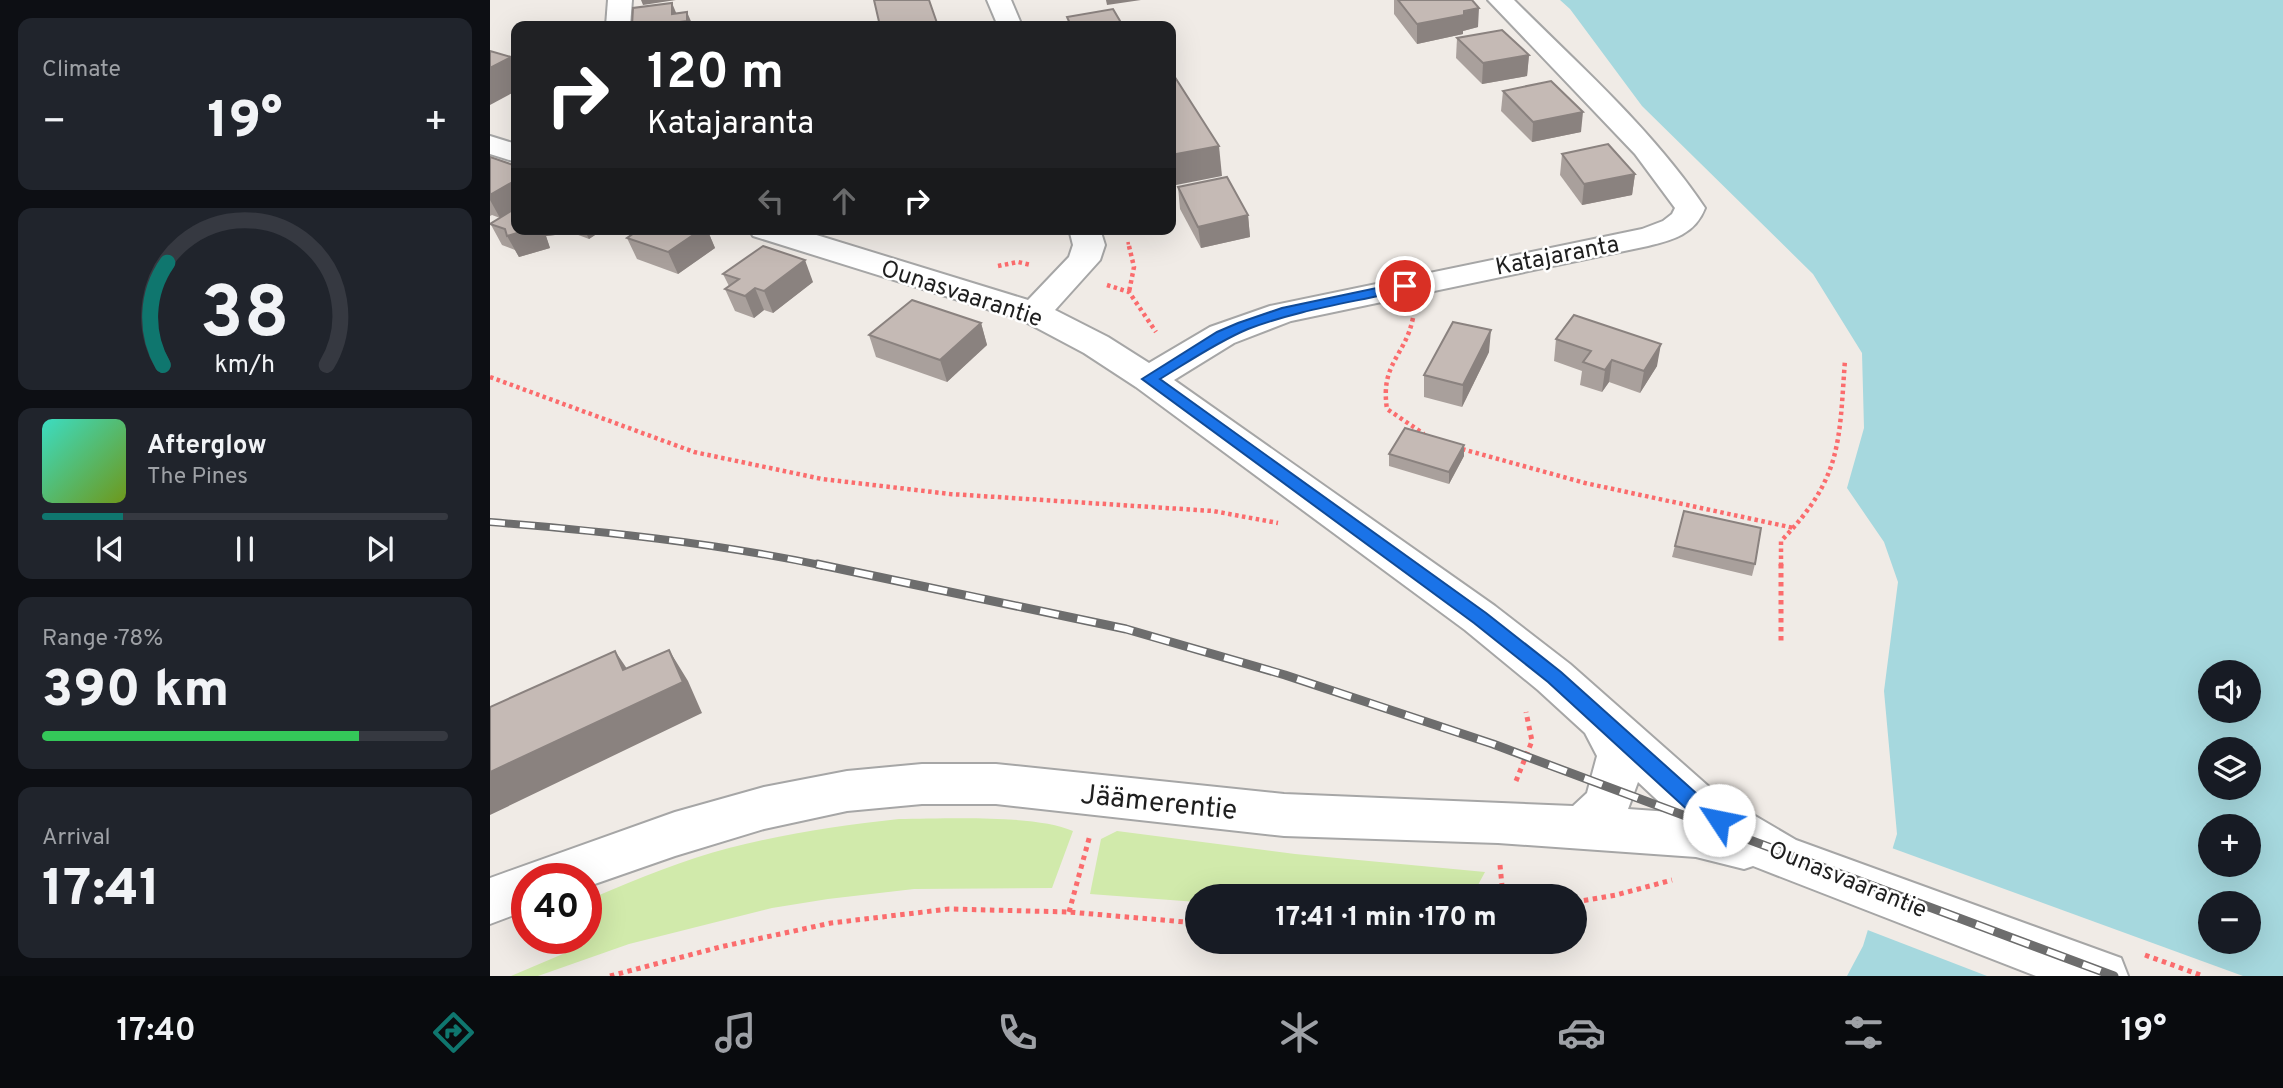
<!DOCTYPE html>
<html lang="en">
<head>
<meta charset="utf-8">
<style>
	:root { --surface:#171b24; --page:#20242c; --text:#f1f3f6; --muted:#9ea1a6; --line:#363941; --accent:#0f766e }
	body { margin:0; font-family:Overpass,sans-serif; background:var(--page); color:var(--text); height:100vh; display:flex; flex-direction:column; font-size:26px; white-space:nowrap }
	* { box-sizing:border-box; margin:0 }
	p { font-size:23px; color:var(--muted) }
	.icon { flex:none; width:38px; height:38px; fill:none; stroke:currentColor; stroke-width:2; stroke-linecap:round; stroke-linejoin:round }
	.map { position:relative; flex:1; overflow:hidden }
	.drawer { display:flex; flex-direction:column; gap:18px; padding:18px; background:#0d0f14; width:490px }
	.drawer>* { flex:none }
	.guide { position:absolute; left:21px; top:21px; width:665px; height:214px; border-radius:14px; box-shadow:0 7px 28px #0002; background:#202124; color:#fff; overflow:hidden }
	.buttons { position:absolute; left:1708px; top:660px; display:grid; gap:14px }
	.buttons a { display:grid; place-items:center; width:63px; height:63px; border-radius:50%; background:var(--surface); box-shadow:0 7px 28px #0002; font-size:35px }
	.speed { position:absolute; left:21px; top:863px; display:flex; gap:14px; font-size:35px; font-weight:700; text-align:center }
	.speed>* { display:grid; place-content:center; width:91px; height:91px; border-radius:50%; background:var(--surface); box-shadow:0 7px 28px #0002; line-height:1 }
	.speed .limit { border:10px solid #d22; background:#fff; color:#111 }
	.pin { position:absolute; display:grid; place-items:center; width:60px; height:60px; color:#fff; margin:-30px; border:4px solid #fff; border-radius:50%; box-shadow:0 2px 7px #0007 }
	.me { position:absolute; width:77px; margin:-38px; rotate:304deg; stroke-linejoin:round; filter:drop-shadow(0 0 5px #0008) }
	.turn { display:flex; align-items:center; gap:24px; height:147px; padding:0 21px; font-size:32px }
	.turn .icon { width:91px; height:91px; stroke-width:2.5 }
	.turn b { display:block; font-size:49px; line-height:60px }
	.lanes { display:flex; align-items:center; height:66px; padding:0 21px; background:#0003; justify-content:center; gap:35px; direction:ltr }
	.lanes .off { opacity:.35 }
	.big { font-size:52px; font-weight:800; line-height:1.1 }
	.drawer .widget { flex:1; display:flex; flex-direction:column; justify-content:center; gap:10px; min-width:0; padding:0 24px; border-radius:14px; background:var(--page) }
	.drawer .dial { align-items:center; gap:0 }
	.dial svg { height:182px; overflow:visible; fill:none; stroke:var(--line); stroke-width:7; stroke-linecap:round; text-anchor:middle }
	.dial text { fill:var(--text); stroke:none }
	.song { display:flex; align-items:center; gap:21px }
	.cover { width:84px; height:84px; border-radius:10px; background:linear-gradient(135deg,hsl(170 70% 55%),hsl(80 70% 35%)) }
	.played { height:7px; border-radius:4px; background:linear-gradient(90deg,var(--accent) 20%,var(--line) 20%) }
	.keys { display:flex; justify-content:space-around; direction:ltr }
	.heat { display:flex; justify-content:space-between; align-items:center; font-size:38px; direction:ltr }
	.charge { height:10px; border-radius:5px; background:linear-gradient(90deg,#34c759 78%,var(--line) 0) }
	.trip { position:absolute; left:695px; top:884px; width:402px; height:70px; border-radius:35px; background:var(--surface); box-shadow:0 7px 28px #0002; font-weight:800; line-height:70px; text-align:center }
	.menu { display:flex; height:112px; justify-content:space-around; align-items:center; background:#090b0e; color:var(--muted) }
	.menu .icon { width:49px; height:49px }
	.menu .active { color:var(--accent) }
	.menu b { font-size:32px; color:var(--text) }
	main { display:flex; flex:1; min-height:0 }
	.map>svg:first-child { display:block }
</style>
</head>
<body>
<main>
<section class="drawer">
<div class="widget"><p>Climate</p>
<div class="heat"><a>−</a><b class="big">19°</b><a>+</a></div>
</div>
<div class="widget dial"><svg viewBox="0 0 100 80">
<path d="M14 69A42 42 0 1 1 86 69"/>
<path d="M14 69A42 42 0 0 1 16 24" stroke="#0f766e"/>
<text x="50" y="56" font-size="32" font-weight="700">38</text>
<text x="50" y="72" font-size="11">km/h</text>
</svg></div>
<div class="widget">
<div class="song"><i class="cover"></i><div><b>Afterglow</b><p>The Pines</p></div></div>
<div class="played"></div>
<div class="keys"><svg class="icon" aria-label="previous" viewBox="0 0 24 24"><path d="M18 5L8 12l10 7zM5 5v14"/></svg><svg class="icon" aria-label="pause" viewBox="0 0 24 24"><path d="M8 5v14M16 5v14"/></svg><svg class="icon" aria-label="next" viewBox="0 0 24 24"><path d="M6 5l10 7-10 7zM19 5v14"/></svg></div>
</div>
<div class="widget"><p>Range · 78%</p><b class="big">390 km</b><div class="charge"></div></div>
<div class="widget"><p>Arrival</p><b class="big">17:41</b></div>
</section>
<div class="map">
<svg width="1793" height="976" viewBox="0 0 1793 976">
	<rect width="100%" height="100%" fill="#f0ebe6"/>
	<g fill="#d1eaab">
		<path d="M409,819C454,819 544,814 583,831L562,888L424,889L338,899L282,908L139,944L48,976H21L94,945L89,938H96V901L107,896C150,878 193,860 239,848C294,834 352,825 409,819Z"/>
		<path d="M627,831L805,854L995,872L982,896H707V902L600,894L611,839Z"/>
	</g>
	<path fill="#a6d8de" fill-rule="evenodd" d="M1070,0H1793V976H1357L1373,946L1407,834L1394,691L1408,582L1394,542L1357,488L1374,428L1372,353L1323,274L1152,106L1080,9ZM1720,672H1759V710H1720ZM1720,749H1759V788H1720ZM1720,826H1759V864H1720ZM1720,903H1759V942H1720Z"/>
	<path fill="#f0ebe6" d="M1399,847L1753,976H1497L1375,929Z"/>
	<g fill="none" stroke-linecap="round" stroke-linejoin="round">
		<g stroke="#a6a6a6" stroke-width="4">
			<g id="minor">
				<path d="M118,0H142L140,26H116Z"/>
				<path d="M497,0H521L532,26H508Z"/>
				<path d="M998,0H1024C1090,66 1163,130 1215,208C1205,234 1183,240 1158,246L801,321L744,343L684,380L1005,606L1080,664L1226,793L1306,840L1631,958L1638,976H1546L1263,866L1254,869L1206,857L1008,843L794,836L506,804H432L357,811L274,829L185,856L96,887V878H37V910L0,924V878L185,812L274,787L357,771L432,764H506L794,794L1083,806L1097,793L1107,756L1095,733L1048,690L975,630L646,387L594,353L532,320L263,236L259,229H307L538,300L579,257L583,245L579,229H610L615,245L610,260L565,310L618,337L659,363L720,327L780,306L1152,229L1173,221L1182,214L1185,208L1145,154ZM1148,782L1180,812L1138,809Z"/>
				<path d="M0,136L26,144V162L0,154Z"/>
			</g>
		</g>
		<path stroke="#fb6c6d" stroke-width="3.5" stroke-dasharray="2.5 2.5" stroke-linecap="butt" d="M638,242L639,248"/>
		<g stroke="#fb6c6d" stroke-width="4.5" stroke-dasharray="3.5 3.5" stroke-linecap="butt">
			<path d="M639,246L644,267L639,292"/>
			<path d="M508,266L528,262L541,265"/>
			<path d="M617,285L639,292L666,332"/>
			<path d="M923,318C915,357 890,363 897,409L934,434"/>
			<path d="M0,377L204,452L332,479L460,494L723,511L788,523"/>
			<path d="M972,449L1095,483L1304,528"/>
			<path d="M1291,566V541C1352,478 1349,443 1355,360"/>
		</g>
		<g stroke="#fb6c6d" stroke-width="5" stroke-dasharray="4.5 4.5" stroke-linecap="butt">
			<path d="M1291,564V644"/>
			<path d="M1026,781L1042,741L1036,712"/>
			<path d="M1010,865L1013,896"/>
			<path d="M1085,902L1126,895L1182,880"/>
			<path d="M579,912L600,835"/>
			<path d="M857,942H918"/>
			<path d="M1655,955L1713,976"/>
			<path d="M120,976L230,947L341,923L459,909L579,912L707,923"/>
		</g>
		<use href="#minor" fill="#fff" fill-rule="evenodd"/>
		<g stroke="#6d6d6d" stroke-width="8">
			<path id="rail-far1" d="M0,522C112,531 225,543 335,566"/>
		</g>
		<g stroke="#6d6d6d" stroke-width="9">
			<path id="rail" d="M327,564L636,629L795,675L1003,744L1624,976"/>
		</g>
		<use href="#rail-far1" stroke="#fff" stroke-width="5" stroke-dasharray="15" stroke-linecap="butt"/>
		<use href="#rail" stroke="#fff" stroke-width="6" stroke-dasharray="19" stroke-linecap="butt"/>
	</g>
	<g fill="#a9a09c">
		<path d="M904,0H982L988,27L973,31V34L927,44L904,14Z"/>
		<path d="M967,38L1039,55L1037,76L992,84L966,58Z"/>
		<path d="M1013,91L1091,132L1042,142L1011,111Z"/>
		<path d="M1072,154L1145,174L1142,195L1092,205L1070,175Z"/>
		<path d="M0,157L10,218L2,215L0,216Z"/>
		<path d="M688,187L758,215L760,237L711,248L690,209Z"/>
		<path d="M0,223L26,229H114L99,239L83,233L56,236L60,248L29,257L25,250L12,245Z"/>
		<path d="M150,229H217L225,248L188,274L147,259L137,238Z"/>
		<path d="M233,274L323,282L283,313L274,310L264,318L245,311L235,289L239,286Z"/>
		<path d="M491,323L497,345L457,382L386,357L379,335Z"/>
		<path d="M1066,339L1167,366L1150,393L1119,382L1112,392L1090,385L1092,371L1064,361Z"/>
		<path d="M999,352L972,407L934,397V375Z"/>
		<path d="M974,445V456L959,484L899,466V454Z"/>
		<path d="M1194,511L1265,564L1262,576L1182,557Z"/>
	</g>
	<g fill="#8a827f">
		<path d="M151,0H186L153,5Z"/>
		<path d="M616,0H651L617,5Z"/>
		<path d="M182,3L190,22L197,12L203,26H160L182,14Z"/>
		<path d="M989,8L988,27L973,31V34L927,44V24Z"/>
		<path d="M1039,55L1037,76L992,84L993,63Z"/>
		<path d="M21,57L26,67V91L0,105V68Z"/>
		<path d="M1093,112L1091,132L1042,142L1043,122Z"/>
		<path d="M729,146L732,176L681,186V155Z"/>
		<path d="M1145,174L1142,195L1092,205L1094,184Z"/>
		<path d="M26,180V208L10,218L0,200V195Z"/>
		<path d="M758,215L760,237L711,248L708,227Z"/>
		<path d="M40,229H81L83,233L56,236L60,248L29,257L17,236Z"/>
		<path d="M94,229H114L99,239Z"/>
		<path d="M212,229H217L225,248L188,274L178,252Z"/>
		<path d="M315,260L323,282L283,313L274,291Z"/>
		<path d="M265,288L274,310L264,318L255,296Z"/>
		<path d="M491,323L497,345L457,382L450,360Z"/>
		<path d="M1001,330L999,352L972,407L973,385Z"/>
		<path d="M1171,344L1167,366L1150,393L1154,371Z"/>
		<path d="M1122,360L1119,382L1112,392L1115,370Z"/>
		<path d="M974,445V456L959,484V472Z"/>
		<path d="M179,650L198,681L212,713L0,815V772L133,670L125,651L146,682Z"/>
	</g>
	<g fill="#c5bab5" stroke="#8a827f" stroke-width="2">
		<path d="M384,0H439L448,26H390Z"/>
		<path d="M908,0H982L989,8L974,11V15L927,24Z"/>
		<path d="M182,3V14L197,12V21L160,26H142L143,8Z"/>
		<path d="M623,9L633,26H581L577,17Z"/>
		<path d="M1012,30L1039,55L993,63L967,38Z"/>
		<path d="M0,51L21,57L0,68Z"/>
		<path d="M681,71L729,146L681,155Z"/>
		<path d="M1061,81L1093,112L1043,122L1013,91Z"/>
		<path d="M1118,144L1145,174L1094,184L1072,154Z"/>
		<path d="M0,157L26,166V180L0,195Z"/>
		<path d="M737,177L758,215L708,227L688,187Z"/>
		<path d="M26,208V229H40L17,236L15,229L0,224Z"/>
		<path d="M150,229H212L178,252L137,238Z"/>
		<path d="M273,246L315,260L274,291L265,288L255,296L235,289L249,279L233,274Z"/>
		<path d="M422,300L491,323L450,360L379,335Z"/>
		<path d="M1084,315L1171,344L1154,371L1122,360L1115,370L1093,362L1101,351L1066,339Z"/>
		<path d="M963,322L1001,330L973,385L934,375Z"/>
		<path d="M915,428L974,445L959,472L899,454Z"/>
		<path d="M1194,511L1271,528L1265,564L1185,546Z"/>
		<path d="M179,650L193,682L0,772V707L125,651L133,670Z"/>
	</g>
	<path fill="#1a73e8" stroke="#114b97" stroke-width="2" d="M915,282L921,286L919,289C866,302 810,309 758,329C727,342 698,362 670,379L996,613L1071,672L1216,802L1236,814L1239,820L1236,826L1229,829L1202,814L1058,682L984,623L652,379L727,332L748,323L792,308Z"/>
	<g text-anchor="middle" stroke-width="5" stroke-linejoin="round" paint-order="stroke">
		<g font-size="24" fill="#1f1f1f" stroke="#fff">
			<text transform="translate(1067 255) rotate(-11)" y="8">Katajaranta</text>
			<text transform="translate(472 293) rotate(18)" y="8">Ounasvaarantie</text>
			<text transform="translate(1358 879) rotate(22)" y="8">Ounasvaarantie</text>
		</g>
		<g font-size="28" fill="#1f1f1f" stroke="#fff">
			<text transform="translate(669 801) rotate(6)" y="10">Jäämerentie</text>
		</g>
	</g>
</svg>
<div class="buttons">
<a><svg class="icon" aria-label="sound" viewBox="0 0 24 24"><path d="M4 9h4l5-4v14l-5-4H4zM17 9q2 3 0 6"/></svg></a>
<a><svg class="icon" aria-label="layers" viewBox="0 0 24 24"><path d="M12 4l9 5-9 5-9-5zM3 14l9 5 9-5"/></svg></a>
<a>+</a>
<a>−</a>
</div>
<div class="speed"><div class="limit">40</div></div>
<div class="pin" style="left:915px;top:286px;background:#d93025"><svg class="icon" aria-label="arrive" viewBox="0 0 24 24"><path d="M6 21V4h12l-3 4 3 4H6"/></svg></div>
<svg class="me" style="left:1229px;top:820px" viewBox="-20 -20 40 40"><circle r="19" fill="#fff"/><path d="M0-13L10 11 0 6-10 11z" fill="#1a73e8"/></svg>
<div class="trip">17:41 · 1 min · 170 m</div>
<div class="guide">
<div class="turn"><svg class="icon" aria-label="right" viewBox="0 0 24 24"><path d="M7 20v-9h11M14 6l5 5-5 5"/></svg><div><b>120 m</b>Katajaranta</div></div>
<div class="lanes"><svg class="icon off" aria-label="left" viewBox="0 0 24 24"><path d="M17 20v-9H6M10 6l-5 5 5 5"/></svg><svg class="icon off" aria-label="ahead" viewBox="0 0 24 24"><path d="M12 20V5M6 11l6-6 6 6"/></svg><svg class="icon" aria-label="right" viewBox="0 0 24 24"><path d="M7 20v-9h11M14 6l5 5-5 5"/></svg></div>
</div>
</div>
</main>
<nav class="menu">
<b>17:40</b>
<svg class="icon active" aria-label="directions" viewBox="0 0 24 24"><path d="M12 3l9 9-9 9-9-9zM9 14v-3h6M13 9l2 2-2 2"/></svg>
<svg class="icon" aria-label="music" viewBox="0 0 24 24"><path d="M9 18V5l10-2v13"/><circle cx="6" cy="18" r="3"/><circle cx="16" cy="16" r="3"/></svg>
<svg class="icon" aria-label="phone" viewBox="0 0 24 24"><path d="M5 4h4l2 5-3 2q2 4 5 5l2-3 5 2v4C11 20 4 13 5 4z"/></svg>
<svg class="icon" aria-label="climate" viewBox="0 0 24 24"><path d="M12 3v18M4 7l16 10M4 17L20 7"/></svg>
<svg class="icon" aria-label="car" viewBox="0 0 24 24"><path d="M5 17H2v-5l4-1 3-4h7l3 4 3 1v5h-3M9 17h6M6 11h13"/><circle cx="7" cy="17" r="2"/><circle cx="17" cy="17" r="2"/></svg>
<svg class="icon" aria-label="filters" viewBox="0 0 24 24"><path d="M4 7h16M4 17h16"/><circle cx="9" cy="7" r="2"/><circle cx="15" cy="17" r="2"/></svg>
<b>19°</b>
</nav>
</body>
</html>
